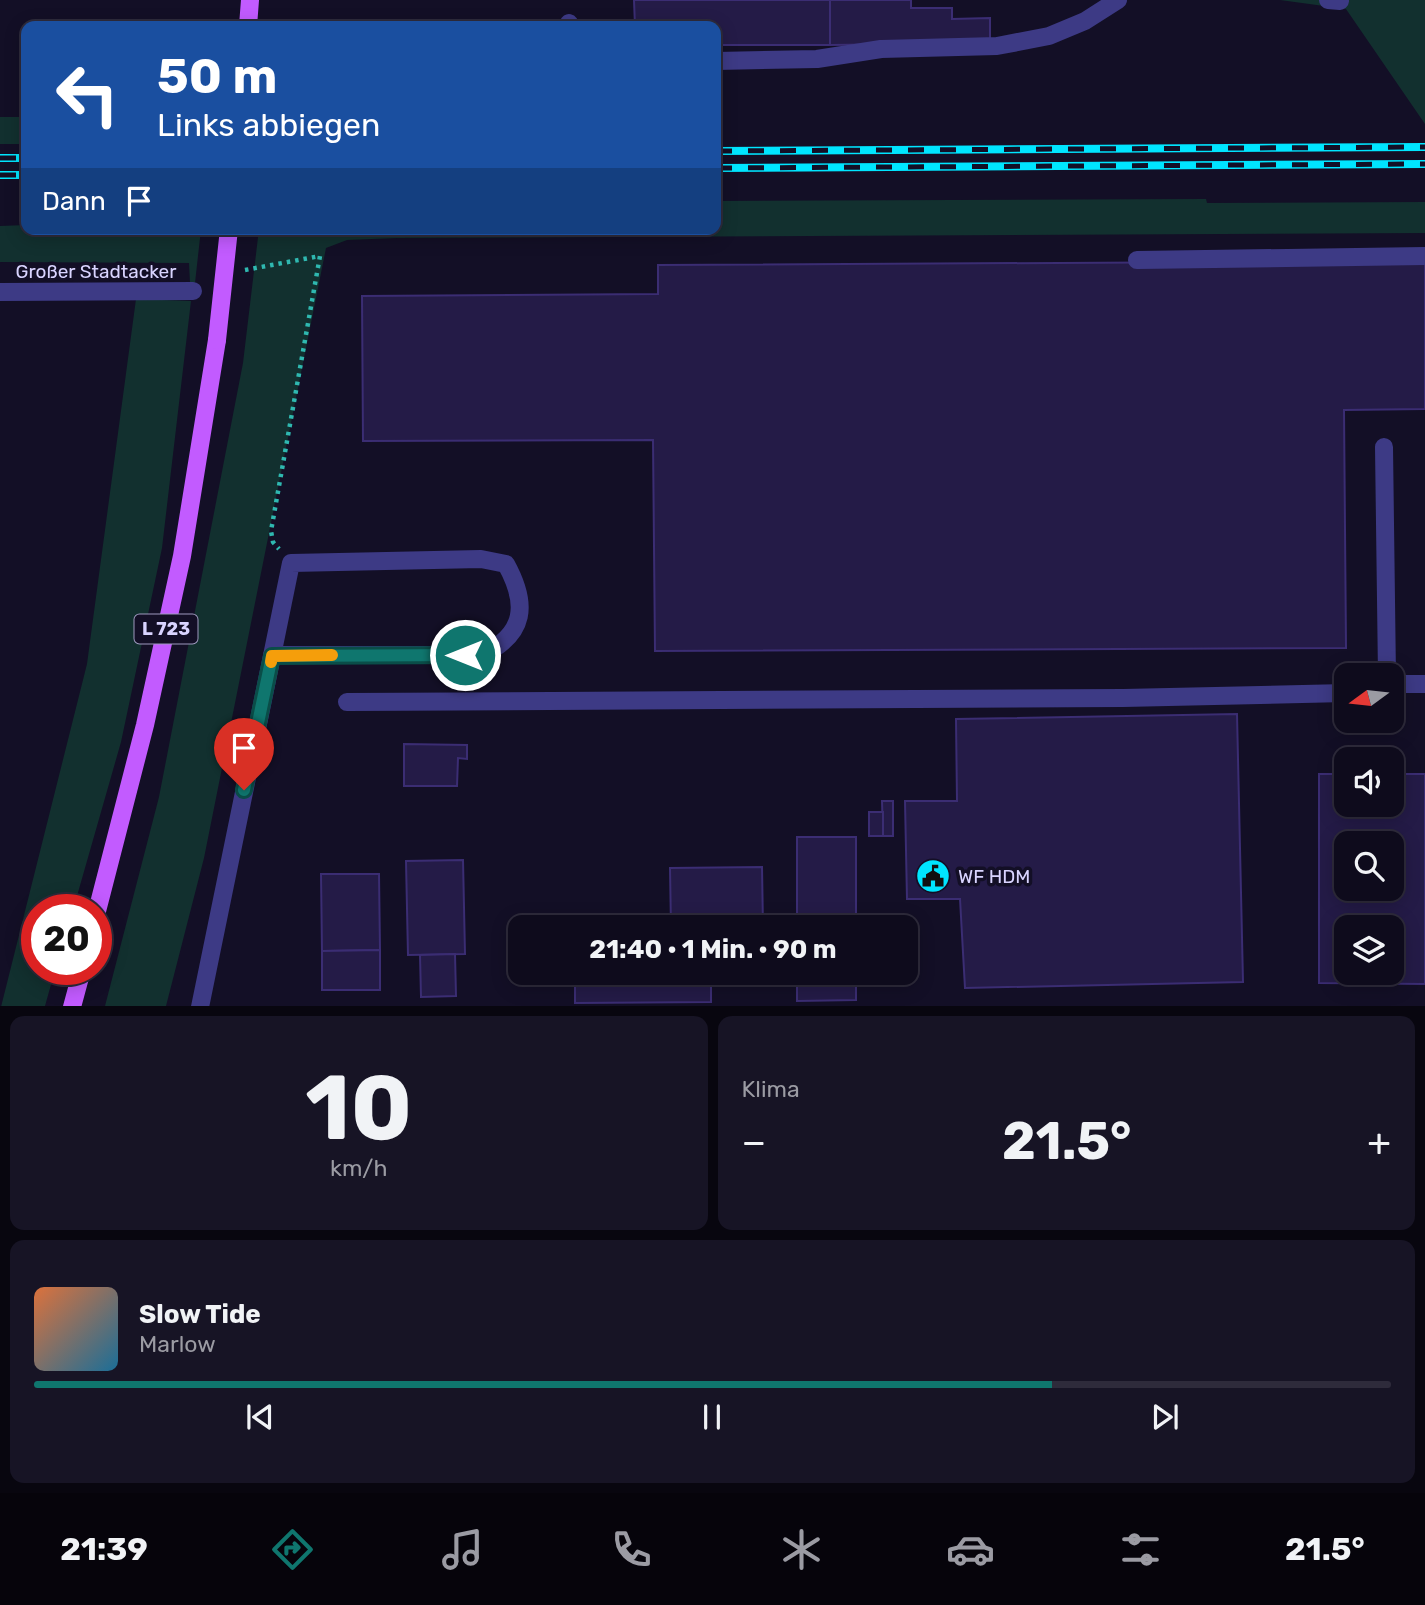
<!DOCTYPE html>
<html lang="de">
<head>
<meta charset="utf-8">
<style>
	:root { --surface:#0e0b1c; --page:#171425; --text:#f1f3f6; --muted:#9b9ba3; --line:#2e2b3b; --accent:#0f766e }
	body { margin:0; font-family:Rubik,sans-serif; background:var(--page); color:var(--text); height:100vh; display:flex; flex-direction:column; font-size:26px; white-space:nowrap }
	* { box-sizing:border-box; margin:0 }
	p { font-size:23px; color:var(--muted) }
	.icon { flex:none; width:38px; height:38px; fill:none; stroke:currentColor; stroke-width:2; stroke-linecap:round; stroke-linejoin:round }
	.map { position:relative; height:1006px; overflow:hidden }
	.panel { display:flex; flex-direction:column; gap:10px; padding:10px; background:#08060f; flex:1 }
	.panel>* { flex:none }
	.banner { position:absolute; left:21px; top:21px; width:700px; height:214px; border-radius:14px; box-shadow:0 4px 18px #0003,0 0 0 2px var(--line); background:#1a4fa0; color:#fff; overflow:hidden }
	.needle { width:46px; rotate:255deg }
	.fabs { position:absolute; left:1334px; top:663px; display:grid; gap:14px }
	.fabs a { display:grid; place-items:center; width:70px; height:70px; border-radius:14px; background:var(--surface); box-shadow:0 4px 18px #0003,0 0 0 2px var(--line); font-size:35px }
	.speed { position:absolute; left:21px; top:894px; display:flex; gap:14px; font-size:35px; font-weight:700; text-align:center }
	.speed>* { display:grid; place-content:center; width:91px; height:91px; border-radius:50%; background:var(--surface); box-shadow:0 4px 18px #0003,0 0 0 2px var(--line); line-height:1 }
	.speed .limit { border:10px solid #d22; background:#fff; color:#111 }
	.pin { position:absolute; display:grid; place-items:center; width:60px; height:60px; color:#fff; margin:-72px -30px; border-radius:50% 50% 50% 0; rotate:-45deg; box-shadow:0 0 7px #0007 }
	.pin .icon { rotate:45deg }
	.me { position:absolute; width:77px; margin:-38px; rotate:270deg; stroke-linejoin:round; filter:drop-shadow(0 0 5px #0008) }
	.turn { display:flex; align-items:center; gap:24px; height:147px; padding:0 21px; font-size:32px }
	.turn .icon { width:91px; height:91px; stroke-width:2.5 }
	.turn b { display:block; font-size:49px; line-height:60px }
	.then { display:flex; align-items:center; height:66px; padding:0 21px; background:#0003; gap:14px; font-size:26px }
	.big { font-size:52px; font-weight:700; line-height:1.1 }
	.panel .widget { flex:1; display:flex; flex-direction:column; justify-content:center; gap:10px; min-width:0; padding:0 24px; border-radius:14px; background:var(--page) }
	.panel .dial { align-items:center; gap:0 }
	.dial b { font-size:91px; line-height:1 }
	.song { display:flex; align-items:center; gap:21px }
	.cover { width:84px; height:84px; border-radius:10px; background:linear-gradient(135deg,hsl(20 70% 55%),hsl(200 70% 35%)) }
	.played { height:7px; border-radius:4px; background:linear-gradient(90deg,var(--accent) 75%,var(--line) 75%) }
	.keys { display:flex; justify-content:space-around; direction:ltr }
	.heat { display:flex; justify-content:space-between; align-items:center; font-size:38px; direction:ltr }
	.panel .tiles { flex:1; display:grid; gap:10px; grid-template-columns:1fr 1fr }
	.widget:last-child { grid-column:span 2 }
	.trip { position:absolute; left:508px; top:915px; width:410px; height:70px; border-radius:14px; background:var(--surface); box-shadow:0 4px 18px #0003,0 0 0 2px var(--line); font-weight:700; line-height:70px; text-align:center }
	.tab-bar { display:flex; height:112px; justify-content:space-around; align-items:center; background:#06040b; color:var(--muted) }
	.tab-bar .icon { width:49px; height:49px }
	.tab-bar .current { color:var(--accent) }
	.tab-bar b { font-size:32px; color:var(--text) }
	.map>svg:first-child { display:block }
</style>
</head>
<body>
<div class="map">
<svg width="1425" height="1007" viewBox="0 0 1425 1007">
	<rect width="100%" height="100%" fill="#130f26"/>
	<g fill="#12302f">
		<path d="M1280,0H1425V124L1346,9Z"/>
		<rect x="0" y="117" width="26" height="27"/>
		<path d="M1206,199L1207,203L1425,202V233L397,238L347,240L326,248L204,858L166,1006H105L159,797L243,363L259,229H716V201Z"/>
		<path d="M26,225V229H201L195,283H190L189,263L0,262V226Z"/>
		<path d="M136,299L191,301L162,548L121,742L73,910H37V970H55L45,1006L1,1007L87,664Z"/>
	</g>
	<g fill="#241b47" stroke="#3b2d73" stroke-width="2" fill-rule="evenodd">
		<path d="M634,0H830V45H716V26H635Z"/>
		<path d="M830,0H911V8H952V19L990,18V43L830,45Z"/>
		<path d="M1425,261V409L1344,410L1346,648L655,651L653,440L363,441L362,296L658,294V265Z"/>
		<path d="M1237,714L1243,982L965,988L960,899H907L905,801H957L956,719Z"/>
		<path d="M404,744L467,745V759L458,758L457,786H404Z"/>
		<path d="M1319,774H1346V805H1391V774H1425V984L1319,983ZM1346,844H1391V889H1346ZM1346,928H1391V973H1346Z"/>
		<path d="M882,801H893V836H883Z"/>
		<rect x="869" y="812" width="14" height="24"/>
		<rect x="797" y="837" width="59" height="91"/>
		<path d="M463,860L465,954L408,955L406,861Z"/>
		<path d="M762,867L763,927L671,928L670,868Z"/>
		<path d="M321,874H379L380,950L322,951Z"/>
		<path d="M380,950V990H322V951Z"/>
		<path d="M455,954L456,996L421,997L420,955Z"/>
		<path d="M575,973H711V1002L575,1003Z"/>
		<path d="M797,973H856V1000L797,1001Z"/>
	</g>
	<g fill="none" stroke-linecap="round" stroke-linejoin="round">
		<path stroke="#2fb8b0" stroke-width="4.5" stroke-dasharray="3.5 5" stroke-linecap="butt" d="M245,270L320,256L271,531L273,542L279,549"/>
		<g stroke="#3d3a85" stroke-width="18">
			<path d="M1328,0L1340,1"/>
			<path d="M569,23L571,26"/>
			<path d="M716,61L817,59L881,49L997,46L1049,36L1085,21L1118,0"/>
			<path d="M1137,260L1425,256"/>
			<path d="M0,292L193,291"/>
			<path d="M1384,447L1387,676"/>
			<path d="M1391,684H1425"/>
			<path d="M347,702L1123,698L1346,693"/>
			<path d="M200,1007L291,563L481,559L506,564C528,604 526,634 482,655H272"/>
		</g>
		<g stroke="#c25bff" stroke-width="18">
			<path d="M248,26L250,0"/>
			<path d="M96,915L145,725L182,556L217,340"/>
			<path d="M72,1007L82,970"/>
		</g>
		<g stroke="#00e5ff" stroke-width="8">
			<g id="rail">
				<path d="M716,151L1425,147"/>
				<path d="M0,158H26"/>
				<path d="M716,168L1425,164"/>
				<path d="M0,175H26"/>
			</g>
		</g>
		<use href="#rail" stroke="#130f26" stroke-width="5" stroke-dasharray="16" stroke-linecap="butt"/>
		<path stroke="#c25bff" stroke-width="18" d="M217,340L229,229"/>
	</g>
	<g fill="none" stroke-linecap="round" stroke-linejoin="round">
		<g stroke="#0a4d48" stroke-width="18">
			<path id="route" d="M244,790L272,656L465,655"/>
		</g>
		<use href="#route" stroke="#0f766e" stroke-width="12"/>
		<path stroke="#f59e0b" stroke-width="12" d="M271,662L272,656L332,655"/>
	</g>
	<defs>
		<g id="civic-disc" transform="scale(1.75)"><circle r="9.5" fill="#00e5ff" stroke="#130f26"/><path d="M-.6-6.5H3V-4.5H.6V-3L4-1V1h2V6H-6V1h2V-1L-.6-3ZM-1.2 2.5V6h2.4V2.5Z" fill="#111"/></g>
	</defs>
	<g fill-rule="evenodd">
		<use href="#civic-disc" x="933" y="876"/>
	</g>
	<g text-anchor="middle" stroke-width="7" stroke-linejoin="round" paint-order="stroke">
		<rect fill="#130f26" stroke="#9e99be" stroke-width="2" x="134.5" y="614.5" width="63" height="29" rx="5"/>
		<g font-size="18" font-weight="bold" fill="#d9d4ff">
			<text x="166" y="635">L 723</text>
		</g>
		<g font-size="19" fill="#d9d4ff" stroke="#130f26">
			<text x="96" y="278">Großer Stadtacker</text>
		</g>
		<g font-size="19" fill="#d9d4ff" stroke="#130f26" text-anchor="start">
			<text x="958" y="883">WF HDM</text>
		</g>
	</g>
</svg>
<div class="fabs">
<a><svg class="needle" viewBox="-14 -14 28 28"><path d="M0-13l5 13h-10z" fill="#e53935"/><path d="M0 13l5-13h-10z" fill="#9b9ba3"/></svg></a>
<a><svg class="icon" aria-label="sound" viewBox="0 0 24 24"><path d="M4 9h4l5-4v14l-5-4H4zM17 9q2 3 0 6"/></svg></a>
<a><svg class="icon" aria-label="search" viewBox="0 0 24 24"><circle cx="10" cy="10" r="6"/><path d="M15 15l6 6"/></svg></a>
<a><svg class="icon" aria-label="layers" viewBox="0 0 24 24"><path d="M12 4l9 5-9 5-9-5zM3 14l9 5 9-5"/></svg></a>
</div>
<div class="speed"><div class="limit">20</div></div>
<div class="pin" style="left:244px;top:790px;background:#d93025"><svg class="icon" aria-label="arrive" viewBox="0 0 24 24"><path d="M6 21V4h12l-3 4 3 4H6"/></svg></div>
<svg class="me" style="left:465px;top:655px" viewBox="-20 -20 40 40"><circle r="17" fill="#0f766e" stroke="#fff" stroke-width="3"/><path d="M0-11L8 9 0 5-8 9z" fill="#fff"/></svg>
<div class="trip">21:40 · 1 Min. · 90 m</div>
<div class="banner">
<div class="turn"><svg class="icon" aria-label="left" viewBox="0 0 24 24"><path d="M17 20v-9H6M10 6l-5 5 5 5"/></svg><div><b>50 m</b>Links abbiegen</div></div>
<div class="then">Dann<svg class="icon" aria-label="arrive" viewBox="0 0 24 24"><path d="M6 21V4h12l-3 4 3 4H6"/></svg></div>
</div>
</div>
<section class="panel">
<div class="tiles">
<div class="widget dial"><b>10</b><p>km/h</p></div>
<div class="widget"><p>Klima</p>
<div class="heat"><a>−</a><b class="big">21.5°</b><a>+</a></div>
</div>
<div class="widget">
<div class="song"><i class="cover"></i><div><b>Slow Tide</b><p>Marlow</p></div></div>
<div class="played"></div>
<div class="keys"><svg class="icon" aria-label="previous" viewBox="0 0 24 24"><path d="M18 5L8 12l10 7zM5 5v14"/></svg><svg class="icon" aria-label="pause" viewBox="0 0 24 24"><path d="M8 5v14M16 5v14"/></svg><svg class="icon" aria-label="next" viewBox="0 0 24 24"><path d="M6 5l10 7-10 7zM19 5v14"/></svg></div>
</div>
</div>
</section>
<nav class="tab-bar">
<b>21:39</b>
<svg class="icon current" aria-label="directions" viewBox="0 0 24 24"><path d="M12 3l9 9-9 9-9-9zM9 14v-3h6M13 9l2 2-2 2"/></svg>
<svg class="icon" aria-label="music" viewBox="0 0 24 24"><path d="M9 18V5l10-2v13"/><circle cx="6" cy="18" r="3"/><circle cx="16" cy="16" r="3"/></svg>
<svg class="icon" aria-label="phone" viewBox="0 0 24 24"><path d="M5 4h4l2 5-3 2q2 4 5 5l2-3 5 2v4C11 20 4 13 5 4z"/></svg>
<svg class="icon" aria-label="climate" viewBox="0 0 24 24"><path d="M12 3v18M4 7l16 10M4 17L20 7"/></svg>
<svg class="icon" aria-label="car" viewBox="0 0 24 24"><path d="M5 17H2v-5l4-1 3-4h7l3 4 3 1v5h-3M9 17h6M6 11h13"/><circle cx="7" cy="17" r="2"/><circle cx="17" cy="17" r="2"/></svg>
<svg class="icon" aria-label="filters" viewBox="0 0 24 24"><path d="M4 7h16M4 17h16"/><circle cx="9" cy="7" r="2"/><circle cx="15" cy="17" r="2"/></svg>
<b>21.5°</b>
</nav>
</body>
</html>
